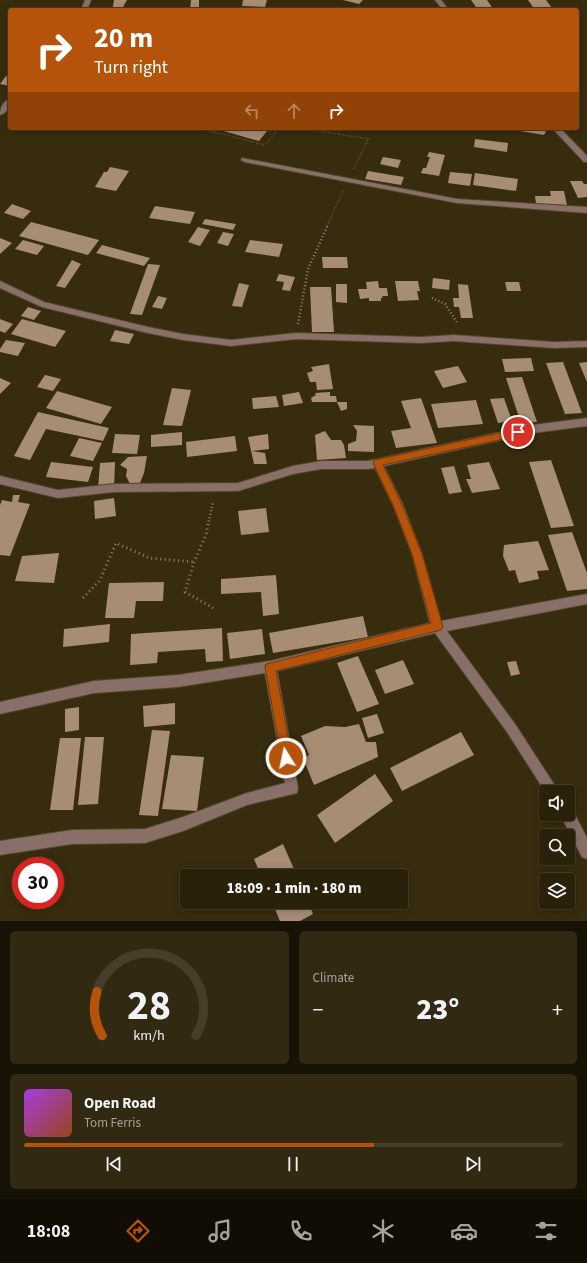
<!DOCTYPE html>
<html lang="en">
<head>
<meta charset="utf-8">
<style>
	:root { --surface:#2a210a; --page:#322913; --text:#f1f3f6; --muted:#a5a39c; --line:#463e2b; --accent:#b45309 }
	body { margin:0; font-family:"Source Sans 3",sans-serif; background:var(--page); color:var(--text); height:100vh; display:flex; flex-direction:column; font-size:15px; white-space:nowrap }
	* { box-sizing:border-box; margin:0 }
	p { font-size:13px; color:var(--muted) }
	.icon { flex:none; width:22px; height:22px; fill:none; stroke:currentColor; stroke-width:2; stroke-linecap:round; stroke-linejoin:round }
	.map { position:relative; height:921px; overflow:hidden }
	.side { display:flex; flex-direction:column; gap:10px; padding:10px; background:#171206; flex:1 }
	.side>* { flex:none }
	.guide { position:absolute; left:8px; top:8px; width:571px; height:122px; border-radius:4px; box-shadow:0 2px 10px #0003,0 0 0 1px var(--line); background:#b45309; color:#fff; overflow:hidden }
	.controls { position:absolute; left:539px; top:785px; display:grid; gap:8px }
	.controls a { display:grid; place-items:center; width:36px; height:36px; border-radius:4px; background:var(--surface); box-shadow:0 2px 10px #0003,0 0 0 1px var(--line); font-size:20px }
	.speed { position:absolute; left:12px; top:857px; display:flex; gap:8px; font-size:20px; font-weight:700; text-align:center }
	.speed>* { display:grid; place-content:center; width:52px; height:52px; border-radius:50%; background:var(--surface); box-shadow:0 2px 10px #0003,0 0 0 1px var(--line); line-height:1 }
	.speed .limit { border:6px solid #d22; background:#fff; color:#111 }
	.pin { position:absolute; display:grid; place-items:center; width:34px; height:34px; color:#fff; margin:-17px; border:2px solid #fff; border-radius:50%; box-shadow:0 1px 4px #0007 }
	.me { position:absolute; width:44px; margin:-22px; rotate:350deg; stroke-linejoin:round; filter:drop-shadow(0 0 3px #0008) }
	.turn { display:flex; align-items:center; gap:14px; height:84px; padding:0 20px; font-size:18px }
	.turn .icon { width:52px; height:52px; stroke-width:2.5 }
	.turn b { display:block; font-size:28px; line-height:34px }
	.lanes { display:flex; align-items:center; height:38px; padding:0 20px; background:#0003; justify-content:center; gap:20px; direction:ltr }
	.lanes .off { opacity:.35 }
	.big { font-size:30px; font-weight:800; line-height:1.1 }
	.side .tile { flex:1; display:flex; flex-direction:column; justify-content:center; gap:6px; min-width:0; padding:0 14px; border-radius:6px; background:var(--page) }
	.side .dial { align-items:center; gap:0 }
	.dial svg { height:104px; overflow:visible; fill:none; stroke:var(--line); stroke-width:7; stroke-linecap:round; text-anchor:middle }
	.dial text { fill:var(--text); stroke:none }
	.song { display:flex; align-items:center; gap:12px }
	.cover { width:48px; height:48px; border-radius:6px; background:linear-gradient(135deg,hsl(280 70% 55%),hsl(20 70% 35%)) }
	.played { height:4px; border-radius:2px; background:linear-gradient(90deg,var(--accent) 65%,var(--line) 65%) }
	.keys { display:flex; justify-content:space-around; direction:ltr }
	.heat { display:flex; justify-content:space-between; align-items:center; font-size:22px; direction:ltr }
	.side .tiles { flex:1; display:grid; gap:10px; grid-template-columns:1fr 1fr }
	.tile:last-child { grid-column:span 2 }
	.trip { position:absolute; left:180px; top:869px; width:228px; height:40px; border-radius:4px; background:var(--surface); box-shadow:0 2px 10px #0003,0 0 0 1px var(--line); font-weight:800; line-height:40px; text-align:center }
	.dock { display:flex; height:64px; justify-content:space-around; align-items:center; background:#110d04; color:var(--muted) }
	.dock .icon { width:28px; height:28px }
	.dock .selected { color:var(--accent) }
	.dock b { font-size:18px; color:var(--text) }
	.map>svg:first-child { display:block }
</style>
</head>
<body>
<div class="map">
<svg width="587" height="921" viewBox="0 0 587 921">
	<rect width="100%" height="100%" fill="#382c0e"/>
	<g fill="#a88d75">
		<path d="M114,0H127L123,7H113Z"/>
		<path d="M191,0H199V10H190Z"/>
		<path d="M243,0H267L265,7L242,6Z"/>
		<path d="M343,0H363L359,4Z"/>
		<path d="M471,0H487L493,9L478,10Z"/>
		<path d="M528,0H546L552,8L535,10Z"/>
		<path d="M6,76L10,77V86L0,84Z"/>
		<path d="M213,128H255L267,131L259,141Z"/>
		<path d="M492,128H512L511,131Z"/>
		<path d="M520,128H546L547,129L544,135L520,131Z"/>
		<path d="M475,139L508,143L507,152L474,147Z"/>
		<path d="M429,152L445,155L439,176L421,173L423,168H426L430,157H427Z"/>
		<path d="M383,157L401,160L398,168L380,164Z"/>
		<path d="M110,167L129,171L116,191L95,187L104,172H107Z"/>
		<path d="M368,171L404,177L401,185L365,179Z"/>
		<path d="M450,172L472,174L470,186L448,183Z"/>
		<path d="M475,173L518,179L516,191L473,185Z"/>
		<path d="M570,181H582L584,184H587V197L578,198Z"/>
		<path d="M550,191H564L567,205L536,204L535,196H551Z"/>
		<path d="M12,204L31,211L23,219L4,213Z"/>
		<path d="M155,206L195,212L190,224L149,218Z"/>
		<path d="M205,219L236,224L233,230L202,224Z"/>
		<path d="M31,222L99,240L88,255L19,236Z"/>
		<path d="M198,227L210,230L200,246L188,242Z"/>
		<path d="M223,232L234,234L228,246L217,243Z"/>
		<path d="M0,238L12,243L0,254Z"/>
		<path d="M23,240L44,246L37,255L15,249Z"/>
		<path d="M250,240L283,244L279,257L245,252Z"/>
		<path d="M102,245L150,258L144,266L96,253Z"/>
		<path d="M322,257H347L348,268H323Z"/>
		<path d="M72,260L81,264L65,288L56,286Z"/>
		<path d="M148,264L160,265L142,315L130,314Z"/>
		<path d="M279,274L295,277L290,291L282,290L284,282L276,281Z"/>
		<path d="M433,278L450,280L449,290L432,288Z"/>
		<path d="M378,281L379,288H387L388,296H382L383,298H381V301H369V298L360,299L358,289H367L366,282Z"/>
		<path d="M395,281H418L420,291H417L419,300L398,301Z"/>
		<path d="M505,282H519L521,291H507Z"/>
		<path d="M239,283L249,285L242,307L232,306Z"/>
		<path d="M336,284H347V303L336,302Z"/>
		<path d="M458,284L468,285L473,318H461L459,307H454L453,298H459Z"/>
		<path d="M310,287H331L334,332H312Z"/>
		<path d="M158,296L167,298L162,309L152,307Z"/>
		<path d="M28,307L41,311L34,320L21,316Z"/>
		<path d="M0,319L13,324L5,333L0,331Z"/>
		<path d="M22,319L66,331L55,347L11,334Z"/>
		<path d="M115,330L134,334L129,344L110,341Z"/>
		<path d="M6,340L25,343L18,356L0,352V349Z"/>
		<path d="M531,358L534,371L505,372L502,359Z"/>
		<path d="M563,362L582,413L565,414L546,363Z"/>
		<path d="M587,362V382L579,363Z"/>
		<path d="M329,364L333,389L317,390L316,382H310L307,373L313,371L311,367Z"/>
		<path d="M458,366L467,382L443,388L434,371Z"/>
		<path d="M45,375L61,379L53,391L37,387Z"/>
		<path d="M522,377L537,422L521,423L506,378Z"/>
		<path d="M0,378L11,383L0,394Z"/>
		<path d="M172,388L191,390L182,426L163,425Z"/>
		<path d="M57,391L112,407L101,424L46,408Z"/>
		<path d="M299,392L303,403L284,406L282,395Z"/>
		<path d="M330,392V396H336L337,402H312L311,398L316,395L315,393Z"/>
		<path d="M276,396L279,407L253,409L252,398Z"/>
		<path d="M421,398L437,443L396,448L391,431L411,428L401,401Z"/>
		<path d="M504,398L512,421L498,423L490,399Z"/>
		<path d="M476,400L483,424L438,428L431,404Z"/>
		<path d="M337,402H347V409L341,411Z"/>
		<path d="M38,412L109,428L103,441L46,429L30,460L14,456Z"/>
		<path d="M353,425L374,426V452L348,451V444L356,441L357,431Z"/>
		<path d="M325,431L331,440H341L344,445L346,458L317,460L315,435Z"/>
		<path d="M182,432V445L151,447V435Z"/>
		<path d="M115,434L140,435L137,454L112,453Z"/>
		<path d="M268,434L269,449L252,451L265,453L267,464H254L248,437Z"/>
		<path d="M235,436L237,451L187,457L186,442Z"/>
		<path d="M79,438L102,443L93,461L70,456Z"/>
		<path d="M147,456L144,473L140,483L130,484L126,476L127,469L120,465L128,457Z"/>
		<path d="M551,460L574,526L551,528L529,462Z"/>
		<path d="M51,462L93,467L88,482L46,477Z"/>
		<path d="M115,462L114,488L98,489L100,463Z"/>
		<path d="M489,462L500,489L472,493L466,479H471L467,465Z"/>
		<path d="M454,466L462,492L449,494L441,468Z"/>
		<path d="M13,495H20L18,502L30,504L10,556L0,555V505L2,500L12,502Z"/>
		<path d="M114,498L116,516L95,519L94,501Z"/>
		<path d="M266,508L269,532L241,535L238,511Z"/>
		<path d="M572,532L587,573V589L567,591L548,535Z"/>
		<path d="M538,541L549,570L537,571L539,579L519,583L515,570L509,571L503,556L504,545Z"/>
		<path d="M59,553L54,583L15,581L22,556Z"/>
		<path d="M276,575L279,614L263,616L261,592L221,594V579Z"/>
		<path d="M164,582L163,601H136L134,618H105L109,583Z"/>
		<path d="M363,616L368,637L273,653L269,633Z"/>
		<path d="M110,624L109,642L63,647L64,629Z"/>
		<path d="M222,628L223,661L206,662L205,649L158,652L157,663L130,665L131,634Z"/>
		<path d="M262,629L265,654L230,659L227,633Z"/>
		<path d="M358,656L379,704L357,712L337,663Z"/>
		<path d="M403,660L414,684L385,694L375,670Z"/>
		<path d="M516,661L520,674L511,676L507,662Z"/>
		<path d="M175,703V724L144,727L143,706Z"/>
		<path d="M79,707V730L65,732V709Z"/>
		<path d="M377,714L384,733L368,738L362,718Z"/>
		<path d="M359,724L366,742H376L378,757L314,785L303,758L309,755L301,736L325,726L345,727Z"/>
		<path d="M152,730L170,731L158,816L139,815Z"/>
		<path d="M461,732L474,755L402,791L390,768Z"/>
		<path d="M85,737H104L98,804L78,805Z"/>
		<path d="M60,738H81L73,810H50Z"/>
		<path d="M171,755L204,757L197,811L162,809Z"/>
		<path d="M375,774L393,801L335,843L317,815Z"/>
		<path d="M283,844L297,876H261L254,859Z"/>
		<path d="M272,902H308L313,914L300,921H280Z"/>
	</g>
	<g fill="none" stroke-linecap="round" stroke-linejoin="round">
		<g stroke="#52472b" stroke-width="2">
			<g id="minor">
				<path d="M85,0H91L87,10H81Z"/>
				<path d="M435,0H441L449,10H443Z"/>
				<path d="M10,99C10,106 7,113 0,115C0,108 3,101 10,99Z"/>
				<path d="M552,128H560L587,156V162H584Z"/>
				<path d="M242,158L457,199L587,207V213L457,203L245,162L241,160Z"/>
				<path d="M0,281L44,302L148,327L183,334L231,340L296,333L421,337L454,335L554,342L587,341V347L554,348L454,341L421,343L296,339L231,346L183,340L148,333L42,307L0,288Z"/>
				<path d="M587,418V426L533,433L384,466L403,505L422,554L441,621L587,594V604L447,631L515,724L559,792L546,793L507,732L435,633L277,671L298,788L297,793L247,805L183,831L145,843L72,844L0,855V841L72,830L145,829L183,817L247,793L285,783L265,673L178,687L94,693L0,714V702L94,681L178,675L270,661L430,623L412,554L393,505L375,468L368,469H321L293,474L238,491L114,492L58,498L0,484V476L58,490L114,484L238,483L293,466L321,461H368L533,425Z"/>
				<path d="M568,808L572,809L587,838V859L582,857L560,814H568Z"/>
			</g>
		</g>
		<g stroke="#8d846d" stroke-width="1.5" stroke-dasharray="0.5 2" stroke-linecap="butt">
			<path d="M198,128L265,145L279,128"/>
			<path d="M301,128L368,139L354,169"/>
			<path d="M327,226L343,191"/>
		</g>
		<g stroke="#8d846d" stroke-width="2.5" stroke-dasharray="1 2.5" stroke-linecap="butt">
			<path d="M432,298L445,304L458,324"/>
			<path d="M298,324L308,269L328,225"/>
			<path d="M208,525L213,502"/>
		</g>
		<g stroke="#8d846d" stroke-width="3" stroke-dasharray="1 3.5" stroke-linecap="butt">
			<path d="M208,524L206,535L194,562L185,592L215,609"/>
			<path d="M83,598L100,580L116,543L149,558L194,562"/>
		</g>
		<use href="#minor" fill="#887069" fill-rule="evenodd"/>
	</g>
	<path fill="#b45309" stroke="#753606" d="M518,429L522,432L518,436L383,465L402,505L422,554L443,627L441,630L437,631L276,671L292,758L291,762L286,764L282,762L265,667L266,664L431,623L412,554L393,505L373,463L374,460Z"/>
</svg>
<div class="controls">
<a><svg class="icon" aria-label="sound" viewBox="0 0 24 24"><path d="M4 9h4l5-4v14l-5-4H4zM17 9q2 3 0 6"/></svg></a>
<a><svg class="icon" aria-label="search" viewBox="0 0 24 24"><circle cx="10" cy="10" r="6"/><path d="M15 15l6 6"/></svg></a>
<a><svg class="icon" aria-label="layers" viewBox="0 0 24 24"><path d="M12 4l9 5-9 5-9-5zM3 14l9 5 9-5"/></svg></a>
</div>
<div class="speed"><div class="limit">30</div></div>
<div class="pin" style="left:518px;top:432px;background:#d93025"><svg class="icon" aria-label="arrive" viewBox="0 0 24 24"><path d="M6 21V4h12l-3 4 3 4H6"/></svg></div>
<svg class="me" style="left:286px;top:758px" viewBox="-20 -20 40 40"><circle r="17" fill="#b45309" stroke="#fff" stroke-width="3"/><path d="M0-11L8 9 0 5-8 9z" fill="#fff"/></svg>
<div class="trip">18:09 · 1 min · 180 m</div>
<div class="guide">
<div class="turn"><svg class="icon" aria-label="right" viewBox="0 0 24 24"><path d="M7 20v-9h11M14 6l5 5-5 5"/></svg><div><b>20 m</b>Turn right</div></div>
<div class="lanes"><svg class="icon off" aria-label="left" viewBox="0 0 24 24"><path d="M17 20v-9H6M10 6l-5 5 5 5"/></svg><svg class="icon off" aria-label="ahead" viewBox="0 0 24 24"><path d="M12 20V5M6 11l6-6 6 6"/></svg><svg class="icon" aria-label="right" viewBox="0 0 24 24"><path d="M7 20v-9h11M14 6l5 5-5 5"/></svg></div>
</div>
</div>
<section class="side">
<div class="tiles">
<div class="tile dial"><svg viewBox="0 0 100 80">
<path d="M14 69A42 42 0 1 1 86 69"/>
<path d="M14 69A42 42 0 0 1 10 35" stroke="#b45309"/>
<text x="50" y="56" font-size="32" font-weight="700">28</text>
<text x="50" y="72" font-size="11">km/h</text>
</svg></div>
<div class="tile"><p>Climate</p>
<div class="heat"><a>−</a><b class="big">23°</b><a>+</a></div>
</div>
<div class="tile">
<div class="song"><i class="cover"></i><div><b>Open Road</b><p>Tom Ferris</p></div></div>
<div class="played"></div>
<div class="keys"><svg class="icon" aria-label="previous" viewBox="0 0 24 24"><path d="M18 5L8 12l10 7zM5 5v14"/></svg><svg class="icon" aria-label="pause" viewBox="0 0 24 24"><path d="M8 5v14M16 5v14"/></svg><svg class="icon" aria-label="next" viewBox="0 0 24 24"><path d="M6 5l10 7-10 7zM19 5v14"/></svg></div>
</div>
</div>
</section>
<nav class="dock">
<b>18:08</b>
<svg class="icon selected" aria-label="directions" viewBox="0 0 24 24"><path d="M12 3l9 9-9 9-9-9zM9 14v-3h6M13 9l2 2-2 2"/></svg>
<svg class="icon" aria-label="music" viewBox="0 0 24 24"><path d="M9 18V5l10-2v13"/><circle cx="6" cy="18" r="3"/><circle cx="16" cy="16" r="3"/></svg>
<svg class="icon" aria-label="phone" viewBox="0 0 24 24"><path d="M5 4h4l2 5-3 2q2 4 5 5l2-3 5 2v4C11 20 4 13 5 4z"/></svg>
<svg class="icon" aria-label="climate" viewBox="0 0 24 24"><path d="M12 3v18M4 7l16 10M4 17L20 7"/></svg>
<svg class="icon" aria-label="car" viewBox="0 0 24 24"><path d="M5 17H2v-5l4-1 3-4h7l3 4 3 1v5h-3M9 17h6M6 11h13"/><circle cx="7" cy="17" r="2"/><circle cx="17" cy="17" r="2"/></svg>
<svg class="icon" aria-label="filters" viewBox="0 0 24 24"><path d="M4 7h16M4 17h16"/><circle cx="9" cy="7" r="2"/><circle cx="15" cy="17" r="2"/></svg>
</nav>
</body>
</html>
